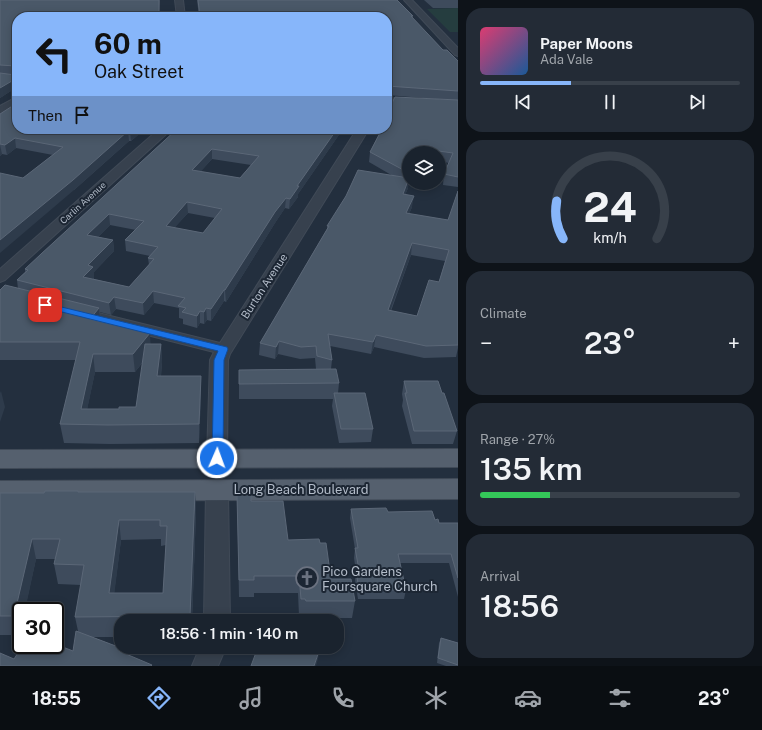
<!DOCTYPE html>
<html lang="en">
<head>
<meta charset="utf-8">
<style>
	:root { --surface:#1a232e; --page:#232b36; --text:#f1f3f6; --muted:#9fa4aa; --line:#38404a; --accent:#87b6fa }
	body { margin:0; font-family:"Public Sans",sans-serif; background:var(--page); color:var(--text); height:100vh; display:flex; flex-direction:column; font-size:15px; white-space:nowrap }
	* { box-sizing:border-box; margin:0 }
	p { font-size:13px; color:var(--muted) }
	.icon { flex:none; width:22px; height:22px; fill:none; stroke:currentColor; stroke-width:2; stroke-linecap:round; stroke-linejoin:round }
	.map { position:relative; flex:1; overflow:hidden }
	.panel { display:flex; flex-direction:column; gap:8px; padding:8px; background:#0e1319; width:304px }
	.panel>* { flex:none }
	.guide { position:absolute; left:12px; top:12px; width:380px; height:122px; border-radius:16px; box-shadow:0 2px 10px #0003,0 0 0 1px var(--line); background:#87b6fa; color:#111; overflow:hidden }
	.buttons { position:absolute; left:402px; top:146px; display:grid; gap:8px }
	.buttons a { display:grid; place-items:center; width:44px; height:44px; border-radius:50%; background:var(--surface); box-shadow:0 2px 10px #0003,0 0 0 1px var(--line); font-size:20px }
	.speed { position:absolute; left:12px; top:602px; display:flex; gap:8px; font-size:20px; font-weight:700; text-align:center }
	.speed>* { display:grid; place-content:center; width:52px; height:52px; border-radius:50%; background:var(--surface); box-shadow:0 2px 10px #0003,0 0 0 1px var(--line); line-height:1 }
	.speed .limit { border:2px solid #111; border-radius:6px; background:#fff; color:#111 }
	.pin { position:absolute; display:grid; place-items:center; width:34px; height:34px; color:#fff; margin:-17px; border-radius:8px; box-shadow:0 2px 6px #0006 }
	.me { position:absolute; width:44px; margin:-22px; rotate:2deg; stroke-linejoin:round; filter:drop-shadow(0 0 3px #0008) }
	.turn { display:flex; align-items:center; gap:14px; height:84px; padding:0 16px; font-size:18px }
	.turn .icon { width:52px; height:52px; stroke-width:2.5 }
	.turn b { display:block; font-size:28px; line-height:34px }
	.then { display:flex; align-items:center; height:38px; padding:0 16px; background:#0003; gap:8px; font-size:15px }
	.big { font-size:30px; font-weight:600; line-height:1.1 }
	.panel .card { flex:1; display:flex; flex-direction:column; justify-content:center; gap:6px; min-width:0; padding:0 14px; border-radius:16px; background:var(--page) }
	.panel .dial { align-items:center; gap:0 }
	.dial svg { height:104px; overflow:visible; fill:none; stroke:var(--line); stroke-width:7; stroke-linecap:round; text-anchor:middle }
	.dial text { fill:var(--text); stroke:none }
	.song { display:flex; align-items:center; gap:12px }
	.cover { width:48px; height:48px; border-radius:6px; background:linear-gradient(135deg,hsl(340 70% 55%),hsl(210 70% 35%)) }
	.played { height:4px; border-radius:2px; background:linear-gradient(90deg,var(--accent) 35%,var(--line) 35%) }
	.keys { display:flex; justify-content:space-around; direction:ltr }
	.heat { display:flex; justify-content:space-between; align-items:center; font-size:22px; direction:ltr }
	.charge { height:6px; border-radius:3px; background:linear-gradient(90deg,#34c759 27%,var(--line) 0) }
	.trip { position:absolute; left:114px; top:614px; width:230px; height:40px; border-radius:16px; background:var(--surface); box-shadow:0 2px 10px #0003,0 0 0 1px var(--line); font-weight:600; line-height:40px; text-align:center }
	.tabs { display:flex; height:64px; justify-content:space-around; align-items:center; background:#0a0e12; color:var(--muted) }
	.tabs .icon { width:28px; height:28px }
	.tabs .selected { color:var(--accent) }
	.tabs b { font-size:18px; color:var(--text) }
	main { display:flex; flex:1; min-height:0 }
	.map>svg:first-child { display:block }
</style>
</head>
<body>
<main>
<div class="map">
<svg width="458" height="666" viewBox="0 0 458 666">
	<rect width="100%" height="100%" fill="#232f3e"/>
	<path fill="#253d3f" d="M458,8V32H450L427,9Z"/>
	<g fill="none" stroke-linecap="round" stroke-linejoin="round">
		<g stroke="#404a57" stroke-width="2">
			<g id="minor">
				<path d="M175,0H183L185,17H177Z"/>
				<path d="M404,0H412L458,48V56L455,55Z"/>
				<path d="M17,97V105L0,114V106Z"/>
				<path d="M387,98L458,102V108L387,104Z"/>
				<path d="M159,129H172L5,280L0,282V269Z"/>
				<path d="M357,129H369L230,354L228,360L227,458L224,463L217,465L210,463L207,458L210,360L214,352L72,316L70,313L72,310L78,308L220,343Z"/>
				<path d="M217,482L225,484L228,490L230,621H204L206,490L209,484Z"/>
				<path d="M200,647H226L218,666H192Z"/>
			</g>
		</g>
		<g stroke="#404a57" stroke-width="2">
			<g id="major">
				<path d="M458,449V467L0,468V450Z"/>
				<path d="M458,479V499L0,501V481Z"/>
			</g>
		</g>
		<use href="#minor" fill="#37414e" fill-rule="evenodd"/>
		<use href="#major" fill="#55606e" fill-rule="evenodd"/>
	</g>
	<g fill="#3e4b5c" fill-rule="evenodd">
		<path d="M0,0H160L159,17H17V87L0,98Z"/>
		<path d="M197,0H397L413,16L412,18L443,50L458,61V187L443,185L444,174L449,163L439,161V153H409V183H410L409,185L408,184V188L405,195L412,207L409,214L448,220L458,191V348L456,357L424,358L374,347L371,354L330,346L332,360L331,369L339,383L338,393L373,429L371,442L339,443L332,406L333,399H239V370L319,369H316L315,358L300,359L278,354L275,359L259,355L260,343L327,229V226L393,176L369,162L370,152L379,134L380,129H387L388,111L447,100L387,95V17H199ZM411,255L445,261L439,282L417,316L391,311Z"/>
		<path d="M424,0H458V8H433Z"/>
		<path d="M0,114L145,129L131,141H129L74,190L23,178L53,155L16,148L7,155L2,154L0,156Z"/>
		<path d="M177,129H343L298,194V197L289,209L285,208L275,223L226,302L224,301L211,321L207,320L204,324L200,323L197,328L183,324V319L179,318V308L154,303L144,315L116,309L111,315L100,312L101,321L150,344H161L162,362L161,376H201V395L199,443L110,444L64,443L60,424L76,360H0V290L18,289L17,280L25,272V269ZM212,159L251,165L240,178L200,172ZM188,213L215,218L203,233L174,228ZM110,225L136,230L125,240L126,251L150,256L148,258L149,265L129,287L94,279V272L114,251L113,240L98,237ZM143,362L136,407L119,409H87L95,372H135Z"/>
		<path d="M404,381L442,393L457,431L453,444H412L402,406L403,400L402,394Z"/>
		<path d="M78,491V492H195L196,512L192,621H121V637H92L121,648L14,659L73,651L78,631L75,617L81,585L58,584L54,564L55,559H36L19,635H0V493H44ZM161,539V546L166,545L163,593H114L121,540Z"/>
		<path d="M237,495L251,501L288,540L320,543L331,579L355,601L352,618H304V616H299L298,593H254V597H239Z"/>
		<path d="M351,509L388,512L435,520L439,523H458V597L449,563H400L406,590L404,599H358L355,580L356,572L354,558L355,549L350,518Z"/>
		<path d="M441,638L458,643V666H446L437,663L439,643Z"/>
	</g>
	<g fill="#2e3b4b">
		<path d="M17,78V87L0,98V88Z"/>
		<path d="M133,129H145L131,141L130,131Z"/>
		<path d="M337,129H343L298,194V197L289,209L290,199L297,186Z"/>
		<path d="M128,131L129,141L74,190L0,253V240Z"/>
		<path d="M15,138L16,148L7,155L5,145Z"/>
		<path d="M0,145L2,154L0,156Z"/>
		<path d="M212,149V159L192,181V170Z"/>
		<path d="M409,179L408,188L401,205L403,194Z"/>
		<path d="M414,196L412,207L405,224L406,213Z"/>
		<path d="M286,198L285,208L275,223L226,302L225,290L275,212Z"/>
		<path d="M187,202L188,213L166,237V226Z"/>
		<path d="M109,214L110,225L89,246L87,235Z"/>
		<path d="M113,240L114,251L94,272V278L84,288L83,277L88,265Z"/>
		<path d="M412,243L411,255L386,322L388,310Z"/>
		<path d="M224,290V301L211,321V309Z"/>
		<path d="M153,291L154,303L144,315L143,303Z"/>
		<path d="M114,297L116,309L111,315L109,303Z"/>
		<path d="M99,308L101,326L90,319Z"/>
		<path d="M206,308L207,320L204,324V312Z"/>
		<path d="M200,311V323L197,328V316Z"/>
		<path d="M150,333L151,351L135,372L133,354Z"/>
		<path d="M376,335L374,347L371,354L373,342Z"/>
		<path d="M279,341L278,354L275,359L276,347Z"/>
		<path d="M161,344L162,362L159,395L157,376Z"/>
		<path d="M93,354L95,372L84,425L81,409Z"/>
		<path d="M201,376V395L199,443V424Z"/>
		<path d="M1,391L5,407L0,422V393Z"/>
		<path d="M195,492L196,512L192,621H190Z"/>
		<path d="M119,520L121,540L112,613L109,593Z"/>
		<path d="M32,539L36,559L25,611H21V628L19,635L14,616Z"/>
		<path d="M320,648L318,659L316,666H314Z"/>
	</g>
	<g fill="#4a5868" stroke="#5b6777" fill-rule="evenodd">
		<path d="M0,0H159V17H17V67L16,66L0,65Z"/>
		<path d="M198,0H397L413,16H411L443,50H447L458,61V91L387,86V17H200Z"/>
		<path d="M0,73L15,75L17,73V78L0,88Z"/>
		<path d="M395,97L458,100V177L444,174L453,153L424,149L423,151H421L420,153H409V173L370,152L382,129H387V117L391,111H388Z"/>
		<path d="M17,103V129H133L130,131H128L73,180L0,240V173L23,178L63,147L15,138L5,145L0,144V114Z"/>
		<path d="M177,129H337L297,186H299L290,199L286,198L275,212L225,290H224L211,309L206,308L204,312L200,311L197,316L182,312L186,308L178,306L185,298L153,291L143,303L114,297L109,303L17,280L28,270L25,269L41,254ZM212,149L259,156L240,178L192,170ZM187,202L222,209L203,233L166,226ZM109,214L144,221L125,240L158,247L148,258L154,259L129,287L83,277L93,267L88,265L113,240L87,235Z"/>
		<path d="M358,170L409,178L403,194L414,196L406,213L448,220L458,191V345L426,346L376,335L373,342L328,334L332,360L317,356L316,346L301,347L279,341L276,347L260,343L329,226H327L346,196ZM412,243L449,250L439,282L429,280L417,316L388,310Z"/>
		<path d="M5,285L99,308L90,319L150,333L133,354H93L81,409H119V407H136L145,344H161L157,376H201L199,424L108,425L60,424L80,342H0V290Z"/>
		<path d="M336,369L339,383L239,384V370Z"/>
		<path d="M404,381H438L442,393H444L457,431H414L405,393H407Z"/>
		<path d="M334,393H365L373,429H341Z"/>
		<path d="M45,491H78V492H195L190,616L75,617L84,565L54,564L60,539H32L14,616H0V493H44ZM119,520H160V526H167L163,593H109Z"/>
		<path d="M237,495H251V501H283L288,540L319,539L320,543H326L331,579H351L355,601H306L305,599H301L299,576H254V580H239Z"/>
		<path d="M386,508L388,512L432,511L435,520L438,519L439,523H458V578L451,554H398L406,590H359L356,571L359,570L355,548H358L351,509Z"/>
		<path d="M76,631L121,648L119,651L152,665L151,666H0V653L14,659L23,645H55V644L73,651Z"/>
		<path d="M441,638L458,643V665L438,658Z"/>
		<path d="M258,647H316L320,648L314,666H251Z"/>
	</g>
	<path fill="#1a73e8" stroke="#114b97" d="M42,303H45L227,347L228,349L224,360L223,458L221,461H213L212,458L214,360L218,351L42,307L41,305Z"/>
	<defs>
		<g id="church-ring" transform="scale(1.15)"><circle r="9.5" fill="#1c2633" stroke="#6b7280" stroke-width="1.5"/><path d="M-1.2-6h2.4v3.5h3.3v2.4h-3.3V6h-2.4V-.1h-3.3v-2.4h3.3Z" fill="#6b7280"/></g>
	</defs>
	<g fill-rule="evenodd">
		<use href="#church-ring" x="307" y="578"/>
	</g>
	<g text-anchor="middle" stroke-width="4" stroke-linejoin="round" paint-order="stroke">
		<g font-size="9" fill="#b3bcc9" stroke="#1c2633">
			<text transform="translate(83 203) rotate(-42)" y="3">Carlin Avenue</text>
		</g>
		<g font-size="11" fill="#b3bcc9" stroke="#1c2633">
			<text transform="translate(264 286) rotate(-57)" y="4">Burton Avenue</text>
		</g>
		<g font-size="13" fill="#b3bcc9" stroke="#1c2633">
			<text x="301" y="494">Long Beach Boulevard</text>
		</g>
		<g font-size="13" fill="#b3bcc9" stroke="#1c2633" text-anchor="start">
			<text x="322" y="576">Pico Gardens<tspan x="322" dy="15">Foursquare Church</tspan></text>
		</g>
	</g>
</svg>
<div class="buttons">
<a><svg class="icon" aria-label="layers" viewBox="0 0 24 24"><path d="M12 4l9 5-9 5-9-5zM3 14l9 5 9-5"/></svg></a>
</div>
<div class="speed"><div class="limit">30</div></div>
<div class="pin" style="left:45px;top:305px;background:#d93025"><svg class="icon" aria-label="arrive" viewBox="0 0 24 24"><path d="M6 21V4h12l-3 4 3 4H6"/></svg></div>
<svg class="me" style="left:217px;top:458px" viewBox="-20 -20 40 40"><circle r="17" fill="#1a73e8" stroke="#fff" stroke-width="3"/><path d="M0-11L8 9 0 5-8 9z" fill="#fff"/></svg>
<div class="trip">18:56 · 1 min · 140 m</div>
<div class="guide">
<div class="turn"><svg class="icon" aria-label="left" viewBox="0 0 24 24"><path d="M17 20v-9H6M10 6l-5 5 5 5"/></svg><div><b>60 m</b>Oak Street</div></div>
<div class="then">Then<svg class="icon" aria-label="arrive" viewBox="0 0 24 24"><path d="M6 21V4h12l-3 4 3 4H6"/></svg></div>
</div>
</div>
<section class="panel">
<div class="card">
<div class="song"><i class="cover"></i><div><b>Paper Moons</b><p>Ada Vale</p></div></div>
<div class="played"></div>
<div class="keys"><svg class="icon" aria-label="previous" viewBox="0 0 24 24"><path d="M18 5L8 12l10 7zM5 5v14"/></svg><svg class="icon" aria-label="pause" viewBox="0 0 24 24"><path d="M8 5v14M16 5v14"/></svg><svg class="icon" aria-label="next" viewBox="0 0 24 24"><path d="M6 5l10 7-10 7zM19 5v14"/></svg></div>
</div>
<div class="card dial"><svg viewBox="0 0 100 80">
<path d="M14 69A42 42 0 1 1 86 69"/>
<path d="M14 69A42 42 0 0 1 9 40" stroke="#87b6fa"/>
<text x="50" y="56" font-size="32" font-weight="700">24</text>
<text x="50" y="72" font-size="11">km/h</text>
</svg></div>
<div class="card"><p>Climate</p>
<div class="heat"><a>−</a><b class="big">23°</b><a>+</a></div>
</div>
<div class="card"><p>Range · 27%</p><b class="big">135 km</b><div class="charge"></div></div>
<div class="card"><p>Arrival</p><b class="big">18:56</b></div>
</section>
</main>
<nav class="tabs">
<b>18:55</b>
<svg class="icon selected" aria-label="directions" viewBox="0 0 24 24"><path d="M12 3l9 9-9 9-9-9zM9 14v-3h6M13 9l2 2-2 2"/></svg>
<svg class="icon" aria-label="music" viewBox="0 0 24 24"><path d="M9 18V5l10-2v13"/><circle cx="6" cy="18" r="3"/><circle cx="16" cy="16" r="3"/></svg>
<svg class="icon" aria-label="phone" viewBox="0 0 24 24"><path d="M5 4h4l2 5-3 2q2 4 5 5l2-3 5 2v4C11 20 4 13 5 4z"/></svg>
<svg class="icon" aria-label="climate" viewBox="0 0 24 24"><path d="M12 3v18M4 7l16 10M4 17L20 7"/></svg>
<svg class="icon" aria-label="car" viewBox="0 0 24 24"><path d="M5 17H2v-5l4-1 3-4h7l3 4 3 1v5h-3M9 17h6M6 11h13"/><circle cx="7" cy="17" r="2"/><circle cx="17" cy="17" r="2"/></svg>
<svg class="icon" aria-label="filters" viewBox="0 0 24 24"><path d="M4 7h16M4 17h16"/><circle cx="9" cy="7" r="2"/><circle cx="15" cy="17" r="2"/></svg>
<b>23°</b>
</nav>
</body>
</html>
